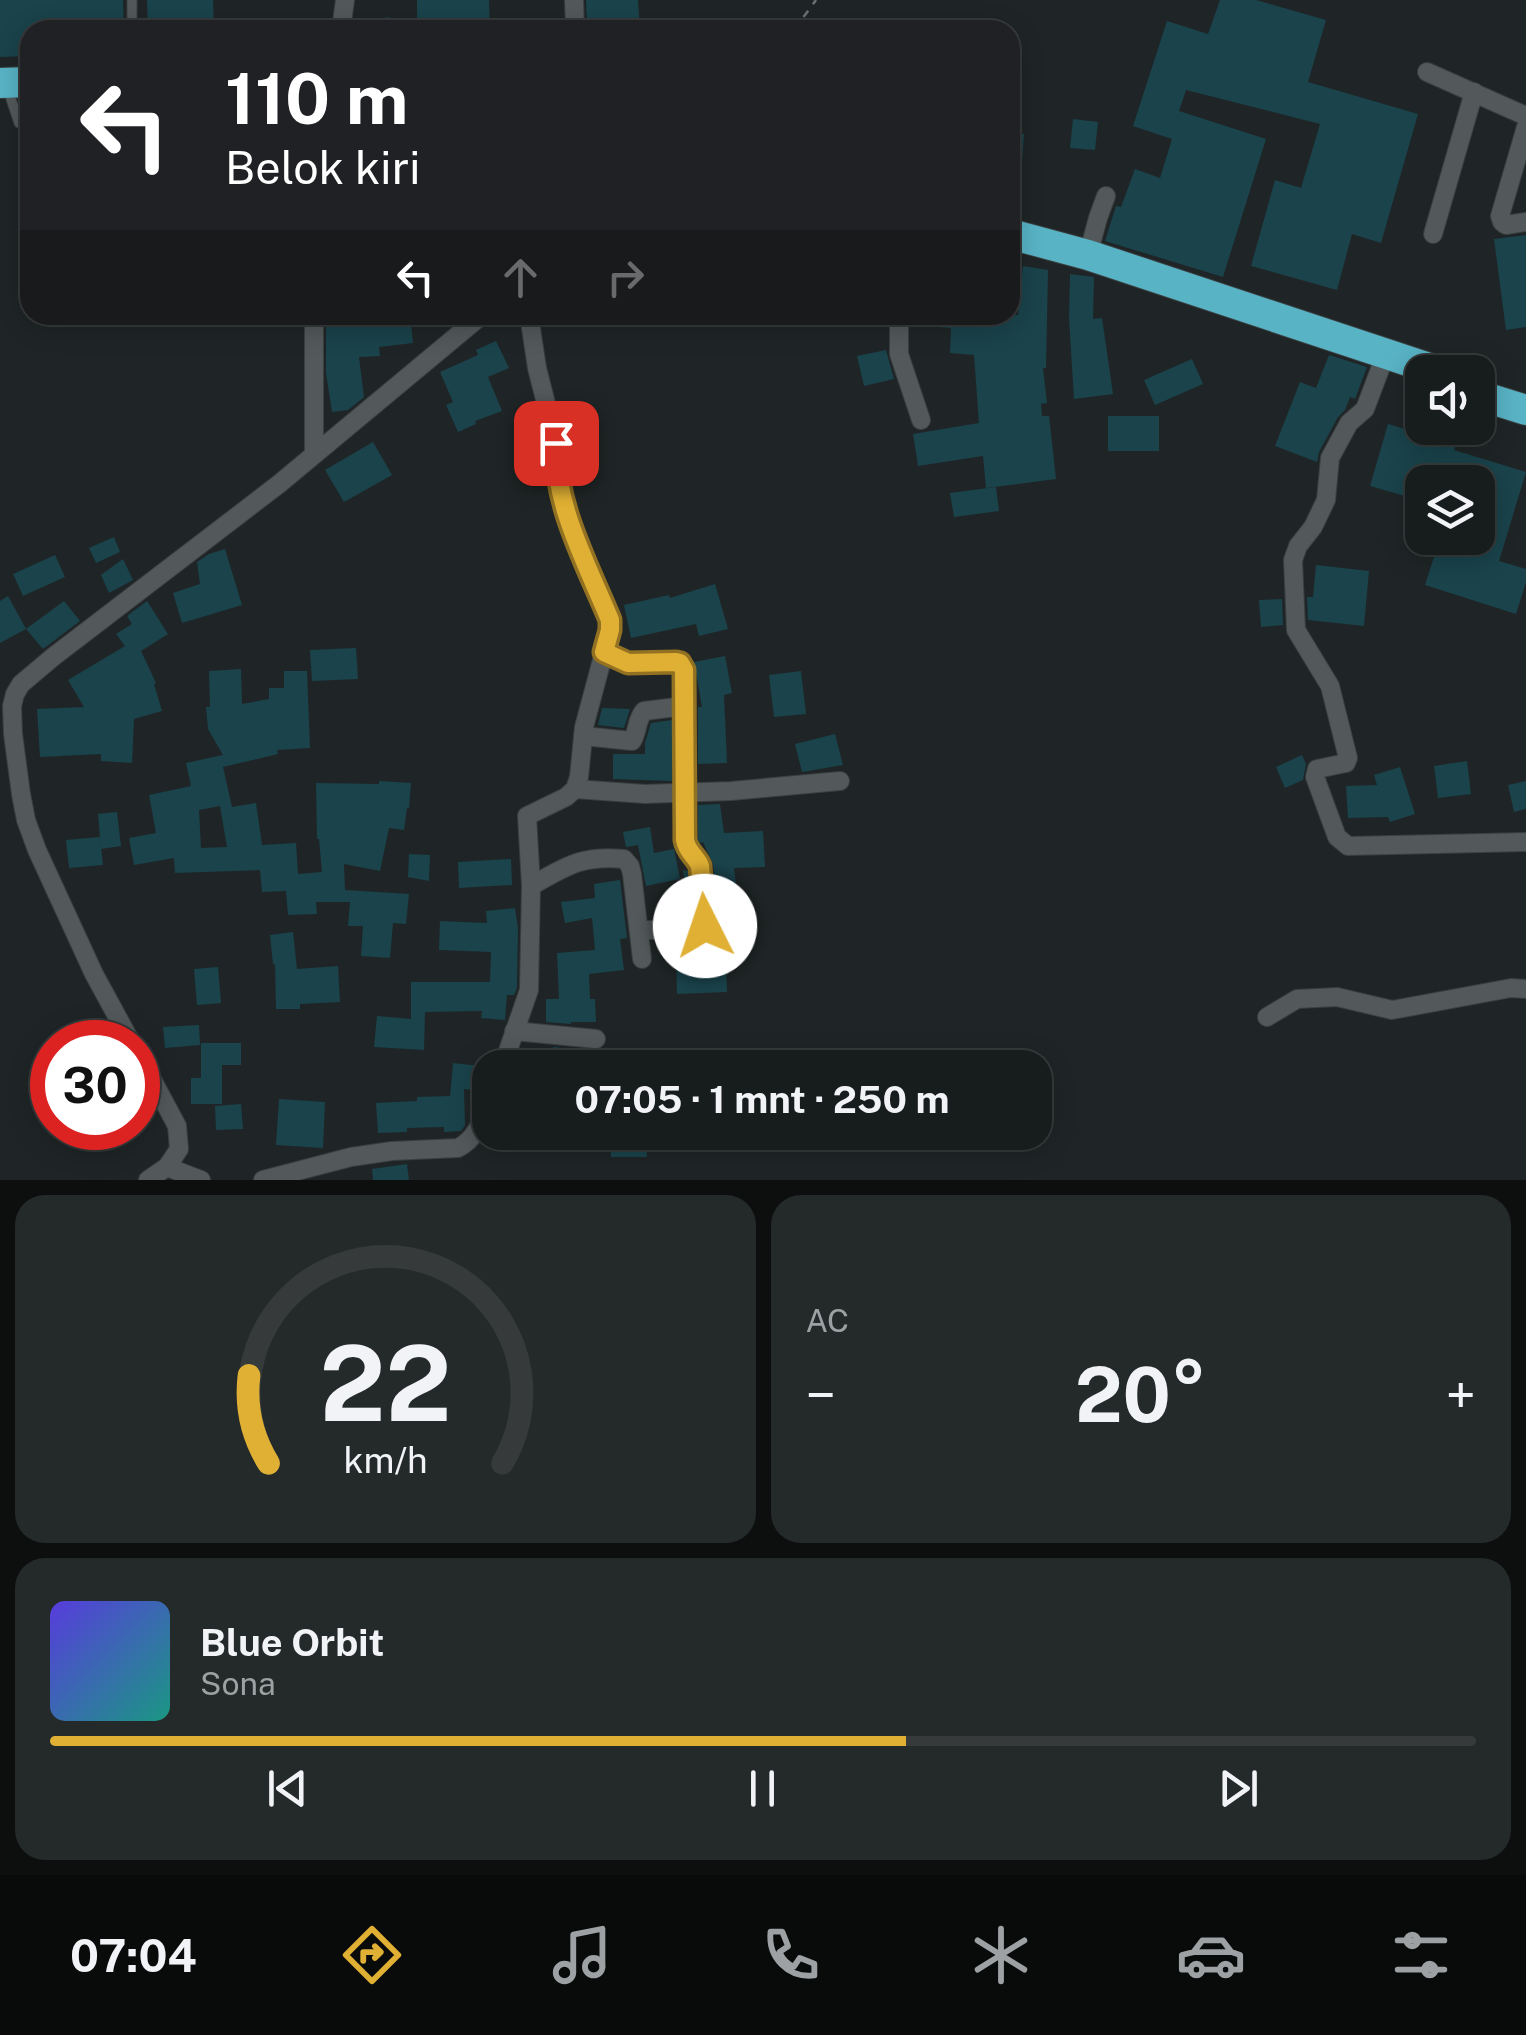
<!DOCTYPE html>
<html lang="id">
<head>
<meta charset="utf-8">
<style>
	:root { --surface:#171c1c; --page:#242929; --text:#f1f3f6; --muted:#9ea1a3; --line:#363a3b; --accent:#e0b034 }
	body { margin:0; font-family:"Public Sans",sans-serif; background:var(--page); color:var(--text); height:100vh; display:flex; flex-direction:column; font-size:38px; white-space:nowrap }
	* { box-sizing:border-box; margin:0 }
	p { font-size:32px; color:var(--muted) }
	.icon { flex:none; width:55px; height:55px; fill:none; stroke:currentColor; stroke-width:2; stroke-linecap:round; stroke-linejoin:round }
	.map { position:relative; height:1180px; overflow:hidden }
	.panel { display:flex; flex-direction:column; gap:15px; padding:15px; background:#0d0f0f; flex:1 }
	.panel>* { flex:none }
	.banner { position:absolute; left:20px; top:20px; width:1000px; height:305px; border-radius:30px; box-shadow:0 5px 25px #0003,0 0 0 2px var(--line); background:#202124; color:#fff; overflow:hidden }
	.controls { position:absolute; left:1405px; top:355px; display:grid; gap:20px }
	.controls a { display:grid; place-items:center; width:90px; height:90px; border-radius:20px; background:var(--surface); box-shadow:0 5px 25px #0003,0 0 0 2px var(--line); font-size:50px }
	.speed { position:absolute; left:30px; top:1020px; display:flex; gap:20px; font-size:50px; font-weight:700; text-align:center }
	.speed>* { display:grid; place-content:center; width:130px; height:130px; border-radius:50%; background:var(--surface); box-shadow:0 5px 25px #0003,0 0 0 2px var(--line); line-height:1 }
	.speed .limit { border:15px solid #d22; background:#fff; color:#111 }
	.pin { position:absolute; display:grid; place-items:center; width:85px; height:85px; color:#fff; margin:-42px; border-radius:20px; box-shadow:0 5px 15px #0006 }
	.me { position:absolute; width:110px; margin:-55px; rotate:356deg; stroke-linejoin:round; filter:drop-shadow(0 0 8px #0008) }
	.turn { display:flex; align-items:center; gap:35px; height:210px; padding:0 40px; font-size:45px }
	.turn .icon { width:130px; height:130px; stroke-width:2.5 }
	.turn b { display:block; font-size:70px; line-height:85px }
	.lanes { display:flex; align-items:center; height:95px; padding:0 40px; background:#0003; justify-content:center; gap:50px; direction:ltr }
	.lanes .off { opacity:.35 }
	.big { font-size:75px; font-weight:700; line-height:1.1 }
	.panel .card { flex:1; display:flex; flex-direction:column; justify-content:center; gap:15px; min-width:0; padding:0 35px; border-radius:30px; background:var(--page) }
	.panel .dial { align-items:center; gap:0 }
	.dial svg { height:260px; overflow:visible; fill:none; stroke:var(--line); stroke-width:7; stroke-linecap:round; text-anchor:middle }
	.dial text { fill:var(--text); stroke:none }
	.song { display:flex; align-items:center; gap:30px }
	.cover { width:120px; height:120px; border-radius:15px; background:linear-gradient(135deg,hsl(250 70% 55%),hsl(170 70% 35%)) }
	.played { height:10px; border-radius:5px; background:linear-gradient(90deg,var(--accent) 60%,var(--line) 60%) }
	.keys { display:flex; justify-content:space-around; direction:ltr }
	.heat { display:flex; justify-content:space-between; align-items:center; font-size:55px; direction:ltr }
	.panel .tiles { flex:1; display:grid; gap:15px; grid-template-columns:1fr 1fr }
	.card:last-child { grid-column:span 2 }
	.trip { position:absolute; left:472px; top:1050px; width:580px; height:100px; border-radius:30px; background:var(--surface); box-shadow:0 5px 25px #0003,0 0 0 2px var(--line); font-weight:700; line-height:100px; text-align:center }
	.dock { display:flex; height:160px; justify-content:space-around; align-items:center; background:#090b0b; color:var(--muted) }
	.dock .icon { width:70px; height:70px }
	.dock .current { color:var(--accent) }
	.dock b { font-size:45px; color:var(--text) }
	.map>svg:first-child { display:block }
</style>
</head>
<body>
<div class="map">
<svg width="1526" height="1180" viewBox="0 0 1526 1180">
	<rect width="100%" height="100%" fill="#1f2526"/>
	<g fill="#1a434b" fill-rule="evenodd">
		<path d="M0,0H123L124,30H30V56L0,57Z"/>
		<path d="M147,0H213L214,30H148Z"/>
		<path d="M417,0H489L490,30H449V28L383,30L385,17L417,21Z"/>
		<path d="M586,0H638L640,30H587Z"/>
		<path d="M1220,0H1256L1326,20L1308,82L1418,114L1381,243L1352,234L1337,290L1251,266L1275,180L1301,188L1320,124L1186,90L1179,111L1266,139L1223,277L1105,241L1116,206L1121,207L1135,169L1160,178L1172,139L1133,126L1167,21L1208,34Z"/>
		<path d="M1073,119L1098,122L1095,150L1070,148Z"/>
		<path d="M1010,133L1024,134L1022,162L1010,161Z"/>
		<path d="M1526,235V327L1506,330L1494,239Z"/>
		<path d="M1023,266L1048,270L1046,368H1043L1047,403L1041,404L1042,416H1049L1056,479L986,488L983,456L918,466L913,434L979,423L974,355L950,353L951,328L912,325V315H1018Z"/>
		<path d="M1070,274L1094,277L1093,319L1102,318L1113,394L1074,399L1069,318Z"/>
		<path d="M370,315H410L413,343L379,347L380,356L359,357L364,397L348,410L332,412L326,373V321Z"/>
		<path d="M496,341L509,368L488,377L502,411L475,421L476,424L458,432L446,405L453,402L440,372L478,355L476,350Z"/>
		<path d="M886,350L894,379L864,386L857,356Z"/>
		<path d="M1329,355L1367,367L1355,399L1350,397L1345,410L1338,417L1319,452L1317,462L1275,446L1300,382L1316,388Z"/>
		<path d="M1192,359L1203,384L1155,405L1144,380Z"/>
		<rect x="1108" y="416" width="51" height="35"/>
		<path d="M1388,424L1456,444L1454,450L1526,472L1499,561L1526,569V582L1516,614L1425,585L1440,538H1478V482H1422V501L1370,486Z"/>
		<path d="M373,442L392,475L344,502L325,470Z"/>
		<path d="M996,487L999,511L954,517L950,493Z"/>
		<path d="M114,537L120,552L96,563L89,548Z"/>
		<path d="M225,549L242,605L182,623L173,593L200,584L197,562L209,554Z"/>
		<path d="M55,555L65,577L23,596L13,574Z"/>
		<path d="M123,559L133,580L109,593L101,575Z"/>
		<path d="M1316,565L1369,571L1364,626L1308,620L1307,597H1313Z"/>
		<path d="M715,584L728,629L699,636L696,624L631,638L624,605L669,595L670,598Z"/>
		<path d="M8,596L26,629L0,643V601Z"/>
		<path d="M1282,599L1283,625L1261,627L1259,600Z"/>
		<path d="M64,601L80,621L43,649L26,629Z"/>
		<path d="M147,601L168,634L141,651L156,683L154,684L162,711L134,719L132,763L101,761V754L40,757L37,709L84,707L68,680L125,646L116,634L132,624L127,616Z"/>
		<path d="M356,648L358,679L312,681L310,650Z"/>
		<path d="M725,656L732,693L724,695L727,763L698,764V707H702L694,662Z"/>
		<path d="M241,669L242,704L269,699V688H284V671H307L310,748L277,750L278,754L223,767L232,807L256,803L262,845L296,843L298,874L322,872L319,839H317L316,783L379,784V781L411,783L409,808H407L404,830L389,828L380,871L344,864L345,890L409,894L406,924L393,923L390,958L361,956L363,926H348L350,902H316L317,914L288,915L286,891L262,892L260,870L175,873L174,858L134,865L129,838L156,833L149,795L191,786L186,763L223,755L208,729L206,707H210L209,671ZM220,806L227,847L201,848L199,810Z"/>
		<path d="M801,671L806,714L774,717L769,675Z"/>
		<path d="M602,708L630,709L624,728L598,725Z"/>
		<path d="M672,720V781L613,779V754H645V743L651,723Z"/>
		<path d="M835,734L843,765L802,772L795,744Z"/>
		<path d="M1302,755L1306,764L1303,780L1285,788L1276,767Z"/>
		<path d="M1467,761L1471,794L1438,798L1434,766Z"/>
		<path d="M1400,767L1415,814L1390,822L1388,817L1348,818L1346,786L1377,785L1374,775Z"/>
		<path d="M1526,781V809L1514,812L1508,785Z"/>
		<path d="M720,804L724,833L763,831L765,867L734,868L738,901L717,904L713,864L703,842L700,843L698,839V805Z"/>
		<path d="M117,812L121,846L101,849L98,814Z"/>
		<path d="M650,827L654,853L674,849L680,879L646,886L638,845L626,847L623,832Z"/>
		<path d="M100,837L103,865L69,868L66,840Z"/>
		<path d="M409,854L430,855L429,881L408,877Z"/>
		<path d="M511,859L512,885L459,888L458,862Z"/>
		<path d="M683,870L689,871L692,903H687Z"/>
		<path d="M620,880L627,938L620,939L624,970L589,974L590,999H595L596,1022H571V1024L546,1022V999H559L557,953L595,950L592,918L565,923L561,902L595,898L594,884Z"/>
		<path d="M515,908L518,928L517,988L514,995H507L505,1020L481,1018L482,1011L425,1012L424,1050L374,1047L377,1016L411,1019V982H490L491,952L439,950L440,921L487,923L486,911Z"/>
		<path d="M293,932L297,969L338,966L340,1002L300,1004V1009H276L275,964H273L270,935Z"/>
		<path d="M715,932H725L727,992L677,994L676,952L700,951V942L706,941Z"/>
		<path d="M218,967L221,1003L197,1005L194,969Z"/>
		<path d="M199,1025L200,1045L165,1048L163,1027Z"/>
		<path d="M201,1043H241V1065H222V1104H191V1078H201Z"/>
		<path d="M553,1047L571,1049V1068H520V1054H554Z"/>
		<path d="M453,1063L490,1067L488,1089L483,1091L464,1089L465,1125L461,1131L444,1132V1127L407,1128V1132L378,1133L376,1103L417,1101V1097L450,1096Z"/>
		<path d="M279,1099L325,1102L323,1148L276,1145Z"/>
		<path d="M241,1104L243,1129L216,1130L215,1106Z"/>
		<path d="M610,1132H646L647,1157H611Z"/>
		<path d="M407,1164L409,1180H373L372,1169Z"/>
	</g>
	<g fill="none" stroke-linecap="round" stroke-linejoin="round">
		<g stroke="#3a3f40" stroke-width="11">
			<g id="lane">
				<path d="M132,0V30"/>
				<path d="M8,90L19,123L30,127"/>
			</g>
		</g>
		<g stroke="#3a3f40" stroke-width="20">
			<g id="street">
				<path d="M574,0L575,30"/>
				<path d="M341,30L345,0"/>
				<path d="M1427,72L1526,116"/>
				<path d="M1526,127L1500,216L1502,222L1506,225L1526,222"/>
				<path d="M1433,234L1474,92"/>
				<path d="M1088,255L1098,218L1106,196"/>
				<path d="M314,315V454"/>
				<path d="M899,315V354L921,420"/>
				<path d="M1382,364L1365,409L1349,423L1330,458L1326,500L1313,527L1298,546L1293,560L1296,630L1330,686L1348,758L1346,763L1317,769L1315,777L1337,837L1348,846L1526,842"/>
				<path d="M583,736L632,741C638,732 636,720 644,711L685,706L684,670L680,663H627L604,653"/>
				<path d="M575,789L645,794L731,791L840,781"/>
				<path d="M531,886C567,866 581,855 624,859L630,866L632,874L642,959"/>
				<path d="M639,930H700L706,923C704,907 705,875 699,862C694,853 688,851 685,841V706"/>
				<path d="M1267,1017L1297,999L1337,997L1392,1010L1511,988L1526,989"/>
				<path d="M514,1031L596,1039"/>
				<path d="M131,1042L94,974L37,850L26,820L21,794L13,734L12,706L15,694L21,684L53,657L279,484L482,315"/>
				<path d="M138,1053L177,1126L179,1149L167,1167L148,1180"/>
				<path d="M502,1068L529,990L531,886L527,816L566,797L575,789L579,777L584,727L610,630V620L570,521L558,480L556,443L537,368L529,315"/>
				<path d="M167,1167L201,1180"/>
				<path d="M263,1180L351,1157L392,1151L458,1148C476,1139 483,1119 490,1101"/>
			</g>
		</g>
		<g stroke="#3a3f40" stroke-width="32">
			<g id="highway">
				<path d="M0,83L30,82"/>
				<path d="M1010,234L1088,255L1441,372"/>
				<path d="M1478,395L1526,410"/>
			</g>
		</g>
		<path stroke="#6b7070" stroke-width="2.5" stroke-dasharray="8 8" stroke-linecap="butt" d="M794,30L816,0"/>
		<use href="#lane" stroke="#53595b" stroke-width="9"/>
		<use href="#street" stroke="#53595b" stroke-width="18"/>
		<use href="#highway" stroke="#58b3c5" stroke-width="30"/>
	</g>
	<g fill="none" stroke-linecap="round" stroke-linejoin="round">
		<g stroke="#927222" stroke-width="25">
			<path id="route" d="M556,443C554,505 587,564 610,620V630L604,652L628,663L676,662L680,663L684,670L685,840C687,852 696,856 700,866L705,926"/>
		</g>
		<use href="#route" stroke="#e0b034" stroke-width="18"/>
	</g>
</svg>
<div class="controls">
<a><svg class="icon" aria-label="sound" viewBox="0 0 24 24"><path d="M4 9h4l5-4v14l-5-4H4zM17 9q2 3 0 6"/></svg></a>
<a><svg class="icon" aria-label="layers" viewBox="0 0 24 24"><path d="M12 4l9 5-9 5-9-5zM3 14l9 5 9-5"/></svg></a>
</div>
<div class="speed"><div class="limit">30</div></div>
<div class="pin" style="left:556px;top:443px;background:#d93025"><svg class="icon" aria-label="arrive" viewBox="0 0 24 24"><path d="M6 21V4h12l-3 4 3 4H6"/></svg></div>
<svg class="me" style="left:705px;top:926px" viewBox="-20 -20 40 40"><circle r="19" fill="#fff"/><path d="M0-13L10 11 0 6-10 11z" fill="#e0b034"/></svg>
<div class="trip">07:05 · 1 mnt · 250 m</div>
<div class="banner">
<div class="turn"><svg class="icon" aria-label="left" viewBox="0 0 24 24"><path d="M17 20v-9H6M10 6l-5 5 5 5"/></svg><div><b>110 m</b>Belok kiri</div></div>
<div class="lanes"><svg class="icon" aria-label="left" viewBox="0 0 24 24"><path d="M17 20v-9H6M10 6l-5 5 5 5"/></svg><svg class="icon off" aria-label="ahead" viewBox="0 0 24 24"><path d="M12 20V5M6 11l6-6 6 6"/></svg><svg class="icon off" aria-label="right" viewBox="0 0 24 24"><path d="M7 20v-9h11M14 6l5 5-5 5"/></svg></div>
</div>
</div>
<section class="panel">
<div class="tiles">
<div class="card dial"><svg viewBox="0 0 100 80">
<path d="M14 69A42 42 0 1 1 86 69"/>
<path d="M14 69A42 42 0 0 1 8 42" stroke="#e0b034"/>
<text x="50" y="56" font-size="32" font-weight="700">22</text>
<text x="50" y="72" font-size="11">km/h</text>
</svg></div>
<div class="card"><p>AC</p>
<div class="heat"><a>−</a><b class="big">20°</b><a>+</a></div>
</div>
<div class="card">
<div class="song"><i class="cover"></i><div><b>Blue Orbit</b><p>Sona</p></div></div>
<div class="played"></div>
<div class="keys"><svg class="icon" aria-label="previous" viewBox="0 0 24 24"><path d="M18 5L8 12l10 7zM5 5v14"/></svg><svg class="icon" aria-label="pause" viewBox="0 0 24 24"><path d="M8 5v14M16 5v14"/></svg><svg class="icon" aria-label="next" viewBox="0 0 24 24"><path d="M6 5l10 7-10 7zM19 5v14"/></svg></div>
</div>
</div>
</section>
<nav class="dock">
<b>07:04</b>
<svg class="icon current" aria-label="directions" viewBox="0 0 24 24"><path d="M12 3l9 9-9 9-9-9zM9 14v-3h6M13 9l2 2-2 2"/></svg>
<svg class="icon" aria-label="music" viewBox="0 0 24 24"><path d="M9 18V5l10-2v13"/><circle cx="6" cy="18" r="3"/><circle cx="16" cy="16" r="3"/></svg>
<svg class="icon" aria-label="phone" viewBox="0 0 24 24"><path d="M5 4h4l2 5-3 2q2 4 5 5l2-3 5 2v4C11 20 4 13 5 4z"/></svg>
<svg class="icon" aria-label="climate" viewBox="0 0 24 24"><path d="M12 3v18M4 7l16 10M4 17L20 7"/></svg>
<svg class="icon" aria-label="car" viewBox="0 0 24 24"><path d="M5 17H2v-5l4-1 3-4h7l3 4 3 1v5h-3M9 17h6M6 11h13"/><circle cx="7" cy="17" r="2"/><circle cx="17" cy="17" r="2"/></svg>
<svg class="icon" aria-label="filters" viewBox="0 0 24 24"><path d="M4 7h16M4 17h16"/><circle cx="9" cy="7" r="2"/><circle cx="15" cy="17" r="2"/></svg>
</nav>
</body>
</html>
